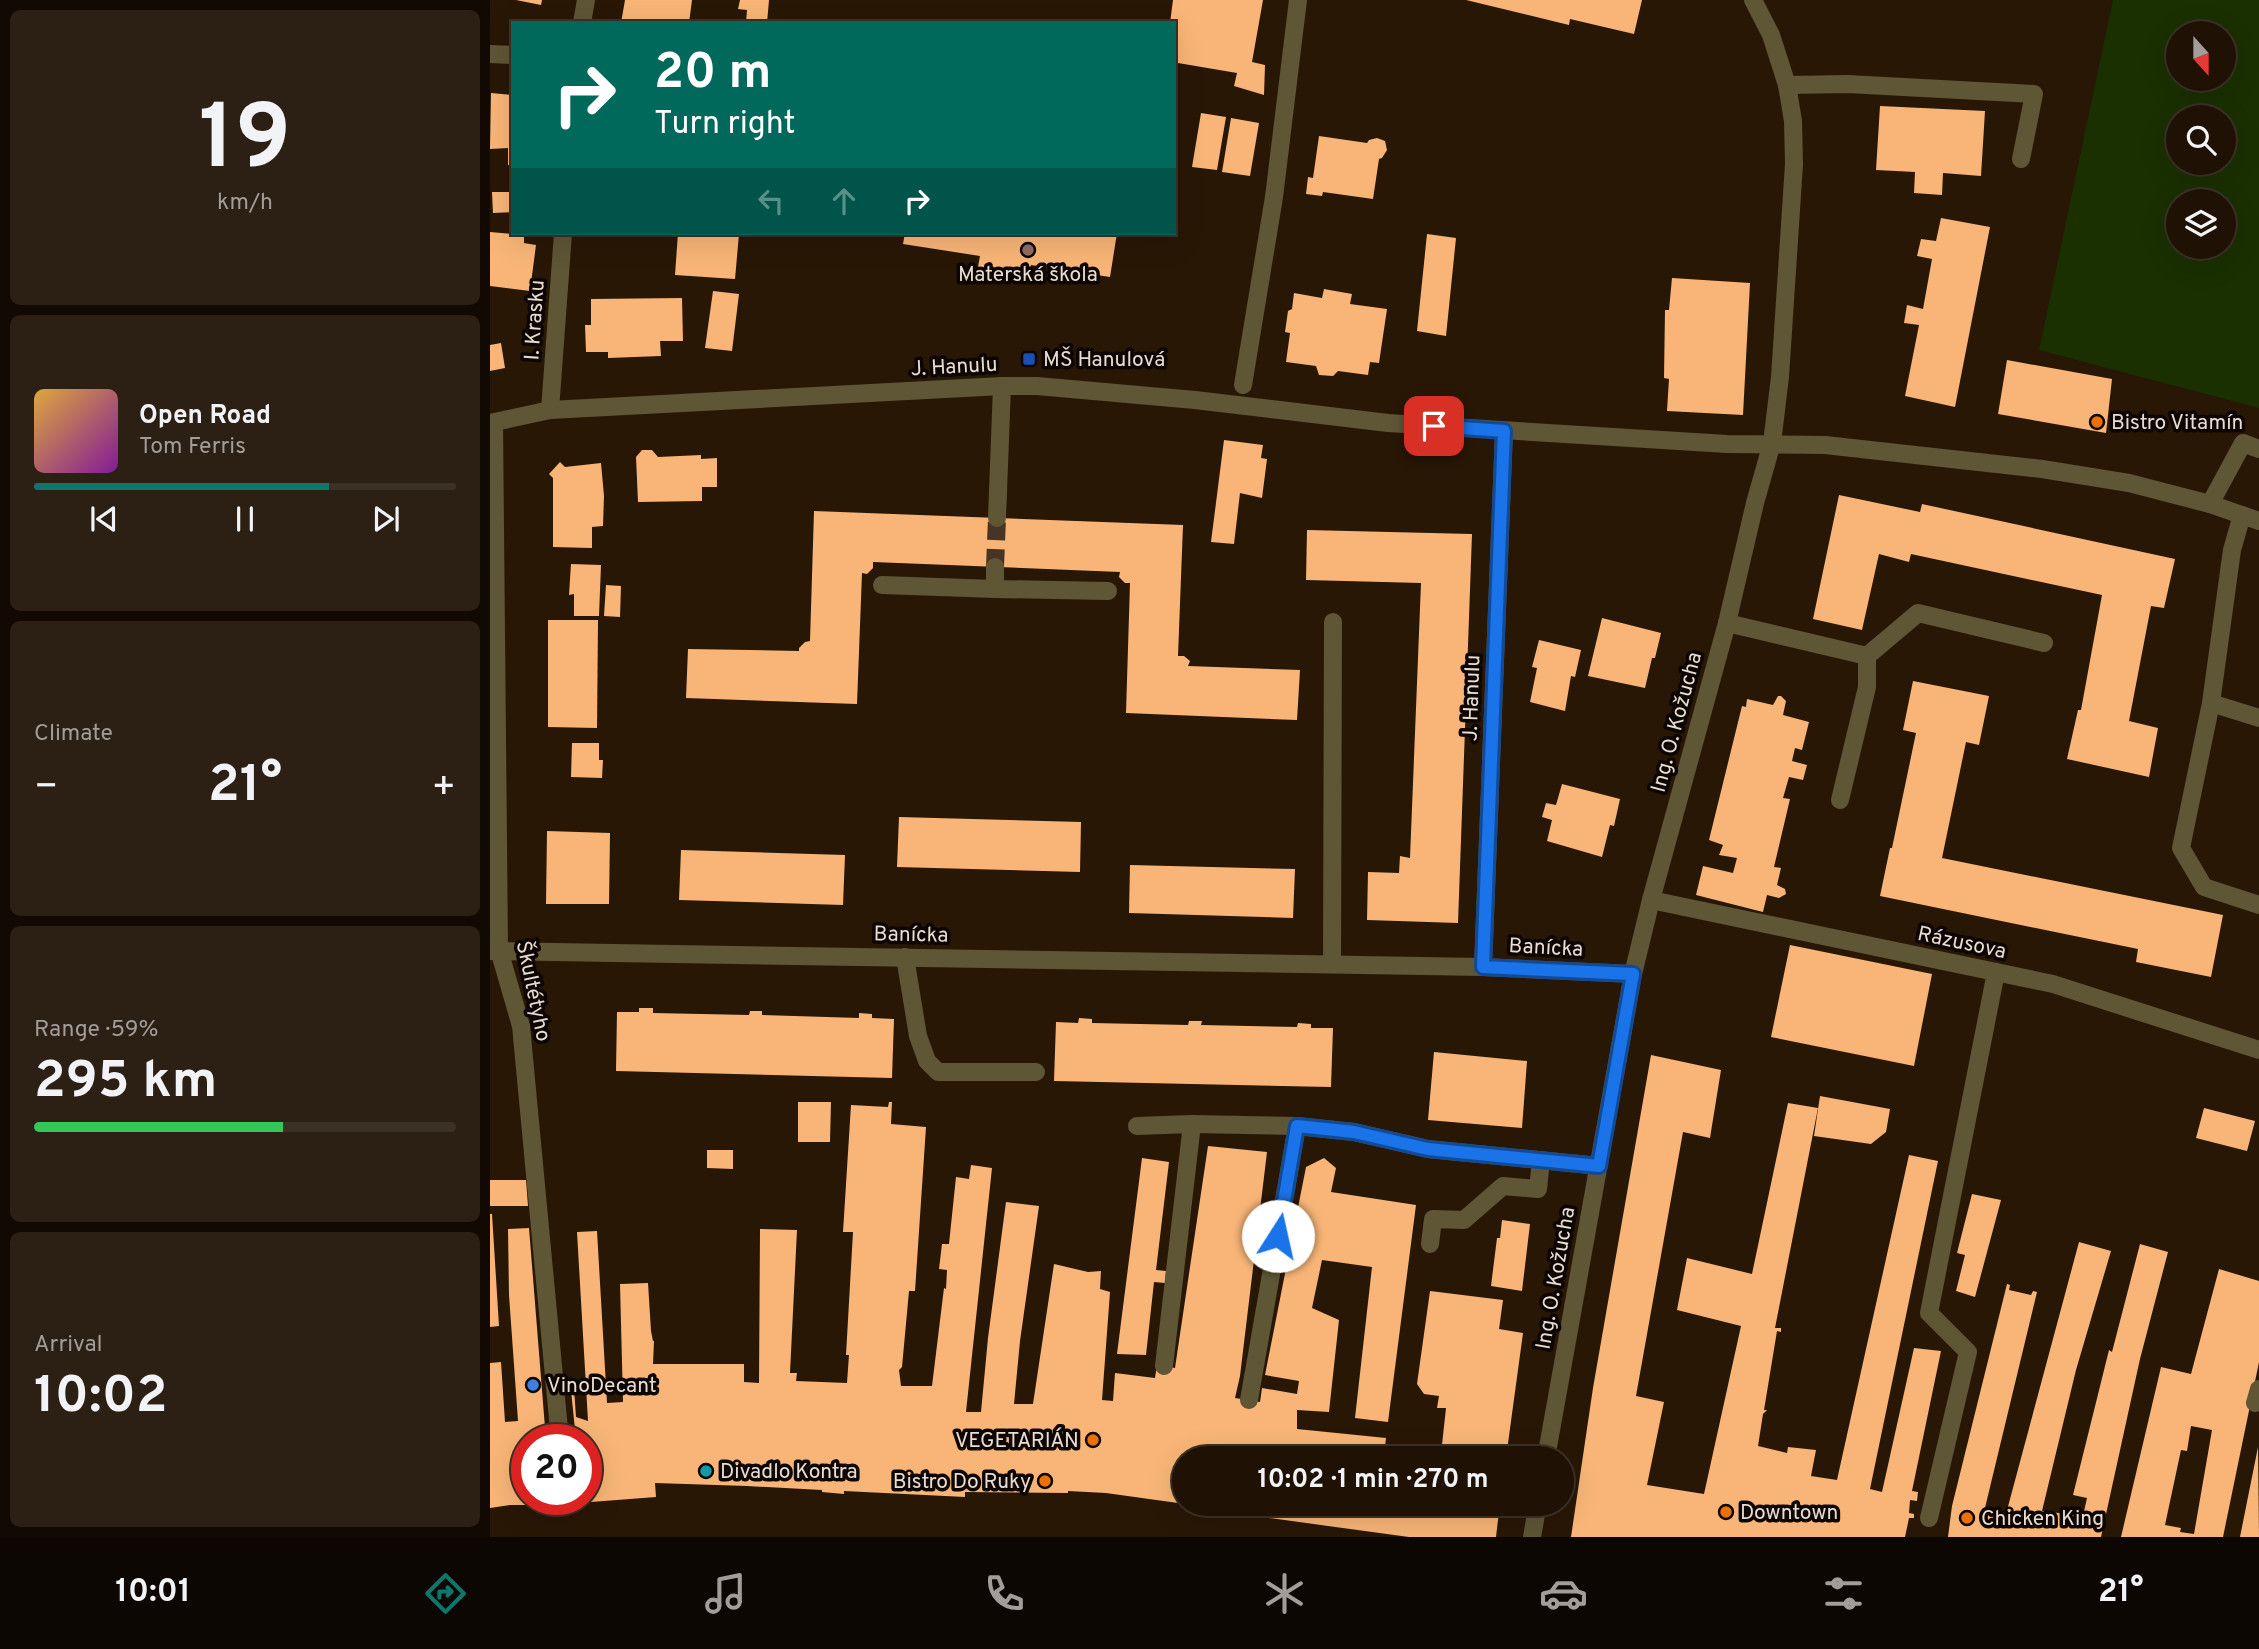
<!DOCTYPE html>
<html lang="en">
<head>
<meta charset="utf-8">
<style>
	:root { --surface:#1f1104; --page:#2c1f13; --text:#f1f3f6; --muted:#a19d9a; --line:#3c3126; --accent:#0f766e }
	body { margin:0; font-family:Overpass,sans-serif; background:var(--page); color:var(--text); height:100vh; display:flex; flex-direction:column; font-size:26px; white-space:nowrap }
	* { box-sizing:border-box; margin:0 }
	p { font-size:23px; color:var(--muted) }
	.icon { flex:none; width:38px; height:38px; fill:none; stroke:currentColor; stroke-width:2; stroke-linecap:round; stroke-linejoin:round }
	.map { position:relative; flex:1; overflow:hidden }
	.drawer { display:flex; flex-direction:column; gap:10px; padding:10px; background:#110902; width:490px }
	.drawer>* { flex:none }
	.banner { position:absolute; left:21px; top:21px; width:665px; height:214px; border-radius:0px; box-shadow:0 7px 28px #0002,0 0 0 2px var(--line); background:#00695c; color:#fff; overflow:hidden }
	.needle { width:46px; rotate:159deg }
	.tools { position:absolute; left:1676px; top:21px; display:grid; gap:14px }
	.tools a { display:grid; place-items:center; width:70px; height:70px; border-radius:50%; background:var(--surface); box-shadow:0 7px 28px #0002,0 0 0 2px var(--line); font-size:35px }
	.speed { position:absolute; left:21px; top:1424px; display:flex; gap:14px; font-size:35px; font-weight:700; text-align:center }
	.speed>* { display:grid; place-content:center; width:91px; height:91px; border-radius:50%; background:var(--surface); box-shadow:0 7px 28px #0002,0 0 0 2px var(--line); line-height:1 }
	.speed .limit { border:10px solid #d22; background:#fff; color:#111 }
	.pin { position:absolute; display:grid; place-items:center; width:60px; height:60px; color:#fff; margin:-30px; border-radius:14px; box-shadow:0 4px 10px #0006 }
	.me { position:absolute; width:77px; margin:-38px; rotate:10deg; stroke-linejoin:round; filter:drop-shadow(0 0 5px #0008) }
	.turn { display:flex; align-items:center; gap:24px; height:147px; padding:0 28px; font-size:32px }
	.turn .icon { width:91px; height:91px; stroke-width:2.5 }
	.turn b { display:block; font-size:49px; line-height:60px }
	.lanes { display:flex; align-items:center; height:66px; padding:0 28px; background:#0003; justify-content:center; gap:35px; direction:ltr }
	.lanes .off { opacity:.35 }
	.big { font-size:52px; font-weight:700; line-height:1.1 }
	.drawer .widget { flex:1; display:flex; flex-direction:column; justify-content:center; gap:10px; min-width:0; padding:0 24px; border-radius:10px; background:var(--page) }
	.drawer .dial { align-items:center; gap:0 }
	.dial b { font-size:91px; line-height:1 }
	.song { display:flex; align-items:center; gap:21px }
	.cover { width:84px; height:84px; border-radius:10px; background:linear-gradient(135deg,hsl(40 70% 55%),hsl(290 70% 35%)) }
	.played { height:7px; border-radius:4px; background:linear-gradient(90deg,var(--accent) 70%,var(--line) 70%) }
	.keys { display:flex; justify-content:space-around; direction:ltr }
	.heat { display:flex; justify-content:space-between; align-items:center; font-size:38px; direction:ltr }
	.charge { height:10px; border-radius:5px; background:linear-gradient(90deg,#34c759 59%,var(--line) 0) }
	.trip { position:absolute; left:682px; top:1446px; width:402px; height:70px; border-radius:35px; background:var(--surface); box-shadow:0 7px 28px #0002,0 0 0 2px var(--line); font-weight:700; line-height:70px; text-align:center }
	.dock { display:flex; height:112px; justify-content:space-around; align-items:center; background:#0c0702; color:var(--muted) }
	.dock .icon { width:49px; height:49px }
	.dock .on { color:var(--accent) }
	.dock b { font-size:32px; color:var(--text) }
	main { display:flex; flex:1; min-height:0 }
	.map>svg:first-child { display:block }
</style>
</head>
<body>
<main>
<section class="drawer">
<div class="widget dial"><b>19</b><p>km/h</p></div>
<div class="widget">
<div class="song"><i class="cover"></i><div><b>Open Road</b><p>Tom Ferris</p></div></div>
<div class="played"></div>
<div class="keys"><svg class="icon" aria-label="previous" viewBox="0 0 24 24"><path d="M18 5L8 12l10 7zM5 5v14"/></svg><svg class="icon" aria-label="pause" viewBox="0 0 24 24"><path d="M8 5v14M16 5v14"/></svg><svg class="icon" aria-label="next" viewBox="0 0 24 24"><path d="M6 5l10 7-10 7zM19 5v14"/></svg></div>
</div>
<div class="widget"><p>Climate</p>
<div class="heat"><a>−</a><b class="big">21°</b><a>+</a></div>
</div>
<div class="widget"><p>Range · 59%</p><b class="big">295 km</b><div class="charge"></div></div>
<div class="widget"><p>Arrival</p><b class="big">10:02</b></div>
</section>
<div class="map">
<svg width="1769" height="1537" viewBox="0 0 1769 1537">
	<rect width="100%" height="100%" fill="#291706"/>
	<path fill="#1a3000" fill-rule="evenodd" d="M1623,0H1769V408L1549,350ZM1689,33H1734V79H1689ZM1689,117H1734V163H1689ZM1689,201H1734V247H1689Z"/>
	<g fill="#f8b577" fill-rule="evenodd">
		<path d="M26,0H52L51,5Z"/>
		<path d="M135,0H202L199,23H131Z"/>
		<path d="M250,0H279L277,23H256L257,10L248,9Z"/>
		<path d="M683,0H773L762,62L775,65L774,95L744,86L747,73L688,63L684,79V23H680Z"/>
		<path d="M976,0H1152L1144,34L1080,19L1079,25Z"/>
		<path d="M1,93L23,95V166L18,165V148L0,149Z"/>
		<path d="M1390,106L1495,111L1491,176L1453,173L1452,195L1424,193L1425,172L1386,170Z"/>
		<path d="M711,113L736,117L727,170L702,167Z"/>
		<path d="M741,118L769,123L760,176L732,172Z"/>
		<path d="M829,136L877,143L879,140L887,138L895,141L897,150L892,158L889,159L883,199L833,192L832,196L816,194L818,177L823,178Z"/>
		<path d="M2,192H23V212L3,213Z"/>
		<path d="M1451,218L1500,227L1465,407L1415,396L1429,325L1414,323L1417,305L1433,309L1442,259L1427,256L1431,239L1446,241Z"/>
		<path d="M0,232L34,235V243L46,245L40,291L0,286Z"/>
		<path d="M188,233L249,234L245,279L185,275Z"/>
		<path d="M415,233H627L620,277L541,265L539,276L488,267L490,256L413,244Z"/>
		<path d="M937,234L966,238L956,336L927,331Z"/>
		<path d="M1182,278L1260,283L1253,415L1177,411L1179,379L1174,378L1175,310H1179Z"/>
		<path d="M834,289L862,294L860,304L897,309L889,363L880,362L878,375L848,371L843,376L829,375L826,366L796,362L800,333L795,332L798,311L802,309L804,293L832,298Z"/>
		<path d="M223,291L249,294L242,351L215,348Z"/>
		<path d="M192,298L193,341H170L171,356L118,358V352H96L95,325H101V299Z"/>
		<path d="M11,343L15,368L0,371V345Z"/>
		<path d="M1517,360L1622,379L1616,433L1508,414Z"/>
		<path d="M734,440L773,445L771,458L777,459L772,498L750,493L744,544L721,542Z"/>
		<path d="M152,450H162L168,457L211,455V459L227,458V487H212V501L148,502L146,457Z"/>
		<path d="M70,462L75,467L111,463L114,496L113,526L102,527V548L63,547V478L59,474Z"/>
		<path d="M1349,495L1430,512L1432,504L1685,559L1674,608L1661,606L1639,721L1668,728L1659,777L1577,759L1588,710H1591L1612,595L1421,554L1419,562L1389,554L1372,630L1323,619Z"/>
		<path d="M324,511L693,525L688,656H694L700,661L698,666L810,670L807,720L636,713L640,583H635L629,577L630,572L383,562V568L377,574L372,573L367,704L196,698L198,649L309,651V648L315,642L320,641Z"/>
		<path d="M817,530L982,534L968,923L877,920L878,872L909,873L910,856L920,858L931,583L816,580Z"/>
		<path d="M81,564L111,565L109,616H84V594L79,595Z"/>
		<path d="M116,585L131,586L130,617L114,616Z"/>
		<path d="M1112,618L1171,633L1165,658H1162L1155,688L1098,676Z"/>
		<path d="M58,620H108L107,728L58,727Z"/>
		<path d="M1049,640L1091,650L1085,677L1081,676L1075,711L1040,702L1047,668L1042,667Z"/>
		<path d="M1423,681L1499,696L1489,745L1476,742L1452,858L1733,915L1721,977L1646,962L1648,949L1390,896L1400,848H1402L1426,733L1413,730Z"/>
		<path d="M1288,696H1291L1296,701L1293,715L1319,722L1312,750L1305,748L1302,761L1317,765L1313,780L1299,777L1293,798L1300,799L1284,867L1291,868L1287,885L1295,889L1296,894L1289,898L1277,895L1273,912L1206,895L1213,866L1243,873L1247,858L1229,855L1233,845L1219,840L1252,706L1256,707L1257,699L1283,705Z"/>
		<path d="M82,743H109V760H113L112,778L81,777Z"/>
		<path d="M1072,784L1130,799L1124,826L1120,825L1112,857L1057,841L1062,820L1052,817L1056,803L1066,805Z"/>
		<path d="M409,817L591,822L590,872L407,867Z"/>
		<path d="M57,831L120,833L119,904H56Z"/>
		<path d="M191,850L355,855L353,905L189,900Z"/>
		<path d="M640,865L805,869L803,918L639,913Z"/>
		<path d="M1300,945L1442,974L1424,1066L1281,1037Z"/>
		<path d="M149,1008H163V1013L259,1015L260,1011H272V1015L369,1018V1013L382,1014V1018L404,1019L402,1078L126,1071L127,1012H149Z"/>
		<path d="M589,1018L602,1019V1023L698,1025L699,1021H712L711,1025L807,1027L808,1023L821,1024V1028H843L841,1087L564,1081L566,1022L588,1023Z"/>
		<path d="M944,1052L1037,1061L1032,1128L938,1120Z"/>
		<path d="M1161,1055L1231,1070L1220,1138L1193,1132L1146,1396L1174,1402L1157,1485L1214,1494L1251,1326L1187,1310L1197,1258L1262,1274L1298,1103L1328,1108L1285,1328H1291V1332L1287,1331L1274,1410H1277L1273,1414L1268,1446L1297,1453L1298,1447L1326,1450L1321,1476L1347,1480L1419,1155L1448,1161L1380,1489L1392,1492L1424,1348L1451,1351L1422,1491L1428,1492L1427,1501L1420,1500L1419,1513L1424,1514V1518H1419L1415,1537H1081L1103,1388Z"/>
		<path d="M1330,1096L1400,1109L1396,1132L1381,1144L1324,1136Z"/>
		<path d="M308,1102H341L340,1142H308Z"/>
		<path d="M399,1102H402L401,1124L436,1127L425,1291H419L412,1367L409,1370L411,1386H442L454,1288L456,1289L457,1270L449,1269L452,1244H459L466,1177L479,1179L481,1165L502,1168L476,1412H491L498,1338L516,1202L549,1206L530,1341L524,1404H543L564,1264L598,1272L611,1271L610,1289L620,1292L612,1400L623,1401L625,1373L665,1378L667,1365L685,1368L718,1146L777,1152L750,1376L745,1398L770,1402L772,1388L807,1394L809,1381L775,1375L816,1167L834,1158L846,1168L841,1192L926,1205L898,1422L865,1418L882,1267L832,1260L822,1308L849,1320L839,1412L807,1410V1429L896,1438L895,1446L951,1454L956,1408H947L949,1396L934,1394L927,1384L940,1291L1013,1300L1009,1329L1033,1333L1016,1458H695V1504L616,1493L578,1491V1493L475,1492V1497L354,1491V1494L332,1492V1490L257,1486L165,1483L166,1497L88,1503V1500H96V1440H86L81,1390L84,1388L86,1417L98,1421L87,1232L107,1231L117,1403L133,1402L130,1284L158,1283L161,1331L163,1341H164L163,1364H254V1382L269,1383L270,1229L307,1230L300,1373H307L306,1381L357,1383L359,1355H356L363,1232H353L361,1105L398,1107Z"/>
		<path d="M1714,1108L1765,1121L1757,1151L1706,1138Z"/>
		<path d="M217,1150H243V1169L217,1168Z"/>
		<path d="M652,1158L679,1162L666,1270L676,1271L675,1283L664,1282L656,1355L627,1354Z"/>
		<path d="M0,1180H36L38,1206H0Z"/>
		<path d="M1482,1194L1511,1200L1485,1297L1466,1291L1475,1255L1467,1253Z"/>
		<path d="M0,1214H2L9,1326L0,1327Z"/>
		<path d="M1012,1220L1040,1224L1032,1291L1001,1286L1007,1238H1010Z"/>
		<path d="M39,1228L56,1440H37V1500H60L61,1505H20L0,1508V1363L11,1362L15,1422L28,1421L19,1295L18,1229Z"/>
		<path d="M1589,1242L1621,1251L1586,1370L1552,1511L1593,1516L1597,1498L1583,1495L1619,1350L1622,1352L1650,1244L1678,1252L1650,1359L1611,1537H1458L1462,1506L1517,1284L1520,1285L1519,1290L1541,1295L1543,1291L1547,1292L1494,1512L1516,1514Z"/>
		<path d="M1729,1269L1769,1281V1362L1733,1537H1631L1671,1367L1701,1374ZM1701,1426L1722,1430L1704,1534L1690,1532L1691,1528L1675,1525L1691,1450L1697,1451Z"/>
		<path d="M1768,1447L1769,1537H1750Z"/>
		<path d="M700,1503H1010L1006,1537H919L735,1512Z"/>
	</g>
	<g fill="none" stroke-linecap="round" stroke-linejoin="round">
		<path stroke="#463524" stroke-width="18" stroke-dasharray="18 9" stroke-linecap="butt" d="M505,567L507,518"/>
		<g stroke="#5f5636" stroke-width="18">
			<path d="M92,23L96,0"/>
			<path d="M0,54L23,55"/>
			<path d="M1297,85L1358,84L1544,94L1531,159"/>
			<path d="M753,385L784,197L808,0"/>
			<path d="M60,410L73,233"/>
			<path d="M0,423L60,410L512,386H547L705,400L898,423L1237,444L1335,445L1552,469L1639,483L1720,504L1769,521"/>
			<path d="M4,423L9,950L31,1026L70,1440"/>
			<path d="M1720,504L1753,443L1769,449"/>
			<path d="M1752,515L1742,550L1721,703L1691,848L1714,887L1769,905"/>
			<path d="M507,518L512,386"/>
			<path d="M505,567V589L618,591"/>
			<path d="M392,585L505,589"/>
			<path d="M1237,623L1377,656V687L1350,800"/>
			<path d="M1377,656L1428,613L1554,643"/>
			<path d="M1721,703L1769,718"/>
			<path d="M1161,900L1563,984L1769,1050"/>
			<path d="M0,951L993,967L1143,974"/>
			<path d="M415,957L428,1036L437,1061L448,1072H546"/>
			<path d="M842,964L843,622"/>
			<path d="M993,967L1014,431"/>
			<path d="M647,1126L702,1124L807,1126L864,1132L938,1149L1109,1166"/>
			<path d="M940,1244L943,1219L974,1220L1013,1186L1048,1189L1051,1160"/>
			<path d="M674,1366L702,1124"/>
			<path d="M759,1400L807,1126"/>
			<path d="M1765,1403L1769,1389"/>
			<path d="M1056,1458L1143,974L1161,900L1237,623L1265,503L1282,443L1290,377L1304,164L1303,121L1297,85L1281,35L1263,0"/>
			<path d="M76,1500V1501"/>
			<path d="M1439,1518L1478,1352L1439,1313L1506,972"/>
			<path d="M1042,1537L1048,1503"/>
		</g>
	</g>
	<g fill="none" stroke-linecap="round" stroke-linejoin="round">
		<g stroke="#114b97" stroke-width="18">
			<path id="route" d="M788,1236L807,1126L864,1132L938,1149L1109,1166L1143,974L993,967L1014,431L944,426"/>
		</g>
		<use href="#route" stroke="#1a73e8" stroke-width="12"/>
	</g>
	<circle fill="#8d6e63" stroke="#0c0501" stroke-width="2.5" cx="538" cy="250" r="7"/>
	<rect fill="#1a4fb4" stroke="#0c0501" stroke-width="2.5" x="532" y="352" width="14" height="14" rx="3.5"/>
	<g fill="#e8710a" stroke="#0c0501" stroke-width="2.5">
		<circle cx="1607" cy="422" r="7"/>
		<circle cx="603" cy="1440" r="7"/>
		<circle cx="555" cy="1481" r="7"/>
		<circle cx="1236" cy="1512" r="7"/>
		<circle cx="1477" cy="1518" r="7"/>
	</g>
	<circle fill="#3f7fe0" stroke="#0c0501" stroke-width="2.5" cx="43" cy="1385" r="7"/>
	<circle fill="#0f9aa8" stroke="#0c0501" stroke-width="2.5" cx="216" cy="1471" r="7"/>
	<g text-anchor="middle" stroke-width="7" stroke-linejoin="round" paint-order="stroke">
		<g font-size="21" fill="#e9dcd1" stroke="#0c0501" text-anchor="start">
			<text x="538" y="281" text-anchor="middle">Materská škola</text>
			<text x="553" y="366">MŠ Hanulová</text>
			<text x="1621" y="429">Bistro Vitamín</text>
			<text x="57" y="1392">VinoDecant</text>
			<text x="589" y="1447" text-anchor="end">VEGETARIÁN</text>
			<text x="230" y="1478">Divadlo Kontra</text>
			<text x="541" y="1488" text-anchor="end">Bistro Do Ruky</text>
			<text x="1250" y="1519">Downtown</text>
			<text x="1491" y="1525">Chicken King</text>
		</g>
		<g font-size="21" fill="#e9dcd1" stroke="#0c0501">
			<text transform="translate(44 320) rotate(-86)" y="7">I. Krasku</text>
			<text transform="translate(464 366) rotate(-3)" y="7">J. Hanulu</text>
			<text transform="translate(981 698) rotate(-88)" y="7">J. Hanulu</text>
			<text transform="translate(1186 722) rotate(-75)" y="7">Ing. O. Kožucha</text>
			<text transform="translate(421 934) rotate(1)" y="7">Banícka</text>
			<text transform="translate(1472 942) rotate(12)" y="7">Rázusova</text>
			<text transform="translate(1056 947) rotate(3)" y="7">Banícka</text>
			<text transform="translate(44 991) rotate(78)" y="7">Škultétyho</text>
			<text transform="translate(1065 1278) rotate(-80)" y="7">Ing. O. Kožucha</text>
		</g>
	</g>
</svg>
<div class="tools">
<a><svg class="needle" viewBox="-14 -14 28 28"><path d="M0-13l5 13h-10z" fill="#e53935"/><path d="M0 13l5-13h-10z" fill="#a19d9a"/></svg></a>
<a><svg class="icon" aria-label="search" viewBox="0 0 24 24"><circle cx="10" cy="10" r="6"/><path d="M15 15l6 6"/></svg></a>
<a><svg class="icon" aria-label="layers" viewBox="0 0 24 24"><path d="M12 4l9 5-9 5-9-5zM3 14l9 5 9-5"/></svg></a>
</div>
<div class="speed"><div class="limit">20</div></div>
<div class="pin" style="left:944px;top:426px;background:#d93025"><svg class="icon" aria-label="arrive" viewBox="0 0 24 24"><path d="M6 21V4h12l-3 4 3 4H6"/></svg></div>
<svg class="me" style="left:788px;top:1236px" viewBox="-20 -20 40 40"><circle r="19" fill="#fff"/><path d="M0-13L10 11 0 6-10 11z" fill="#1a73e8"/></svg>
<div class="trip">10:02 · 1 min · 270 m</div>
<div class="banner">
<div class="turn"><svg class="icon" aria-label="right" viewBox="0 0 24 24"><path d="M7 20v-9h11M14 6l5 5-5 5"/></svg><div><b>20 m</b>Turn right</div></div>
<div class="lanes"><svg class="icon off" aria-label="left" viewBox="0 0 24 24"><path d="M17 20v-9H6M10 6l-5 5 5 5"/></svg><svg class="icon off" aria-label="ahead" viewBox="0 0 24 24"><path d="M12 20V5M6 11l6-6 6 6"/></svg><svg class="icon" aria-label="right" viewBox="0 0 24 24"><path d="M7 20v-9h11M14 6l5 5-5 5"/></svg></div>
</div>
</div>
</main>
<nav class="dock">
<b>10:01</b>
<svg class="icon on" aria-label="directions" viewBox="0 0 24 24"><path d="M12 3l9 9-9 9-9-9zM9 14v-3h6M13 9l2 2-2 2"/></svg>
<svg class="icon" aria-label="music" viewBox="0 0 24 24"><path d="M9 18V5l10-2v13"/><circle cx="6" cy="18" r="3"/><circle cx="16" cy="16" r="3"/></svg>
<svg class="icon" aria-label="phone" viewBox="0 0 24 24"><path d="M5 4h4l2 5-3 2q2 4 5 5l2-3 5 2v4C11 20 4 13 5 4z"/></svg>
<svg class="icon" aria-label="climate" viewBox="0 0 24 24"><path d="M12 3v18M4 7l16 10M4 17L20 7"/></svg>
<svg class="icon" aria-label="car" viewBox="0 0 24 24"><path d="M5 17H2v-5l4-1 3-4h7l3 4 3 1v5h-3M9 17h6M6 11h13"/><circle cx="7" cy="17" r="2"/><circle cx="17" cy="17" r="2"/></svg>
<svg class="icon" aria-label="filters" viewBox="0 0 24 24"><path d="M4 7h16M4 17h16"/><circle cx="9" cy="7" r="2"/><circle cx="15" cy="17" r="2"/></svg>
<b>21°</b>
</nav>
</body>
</html>
